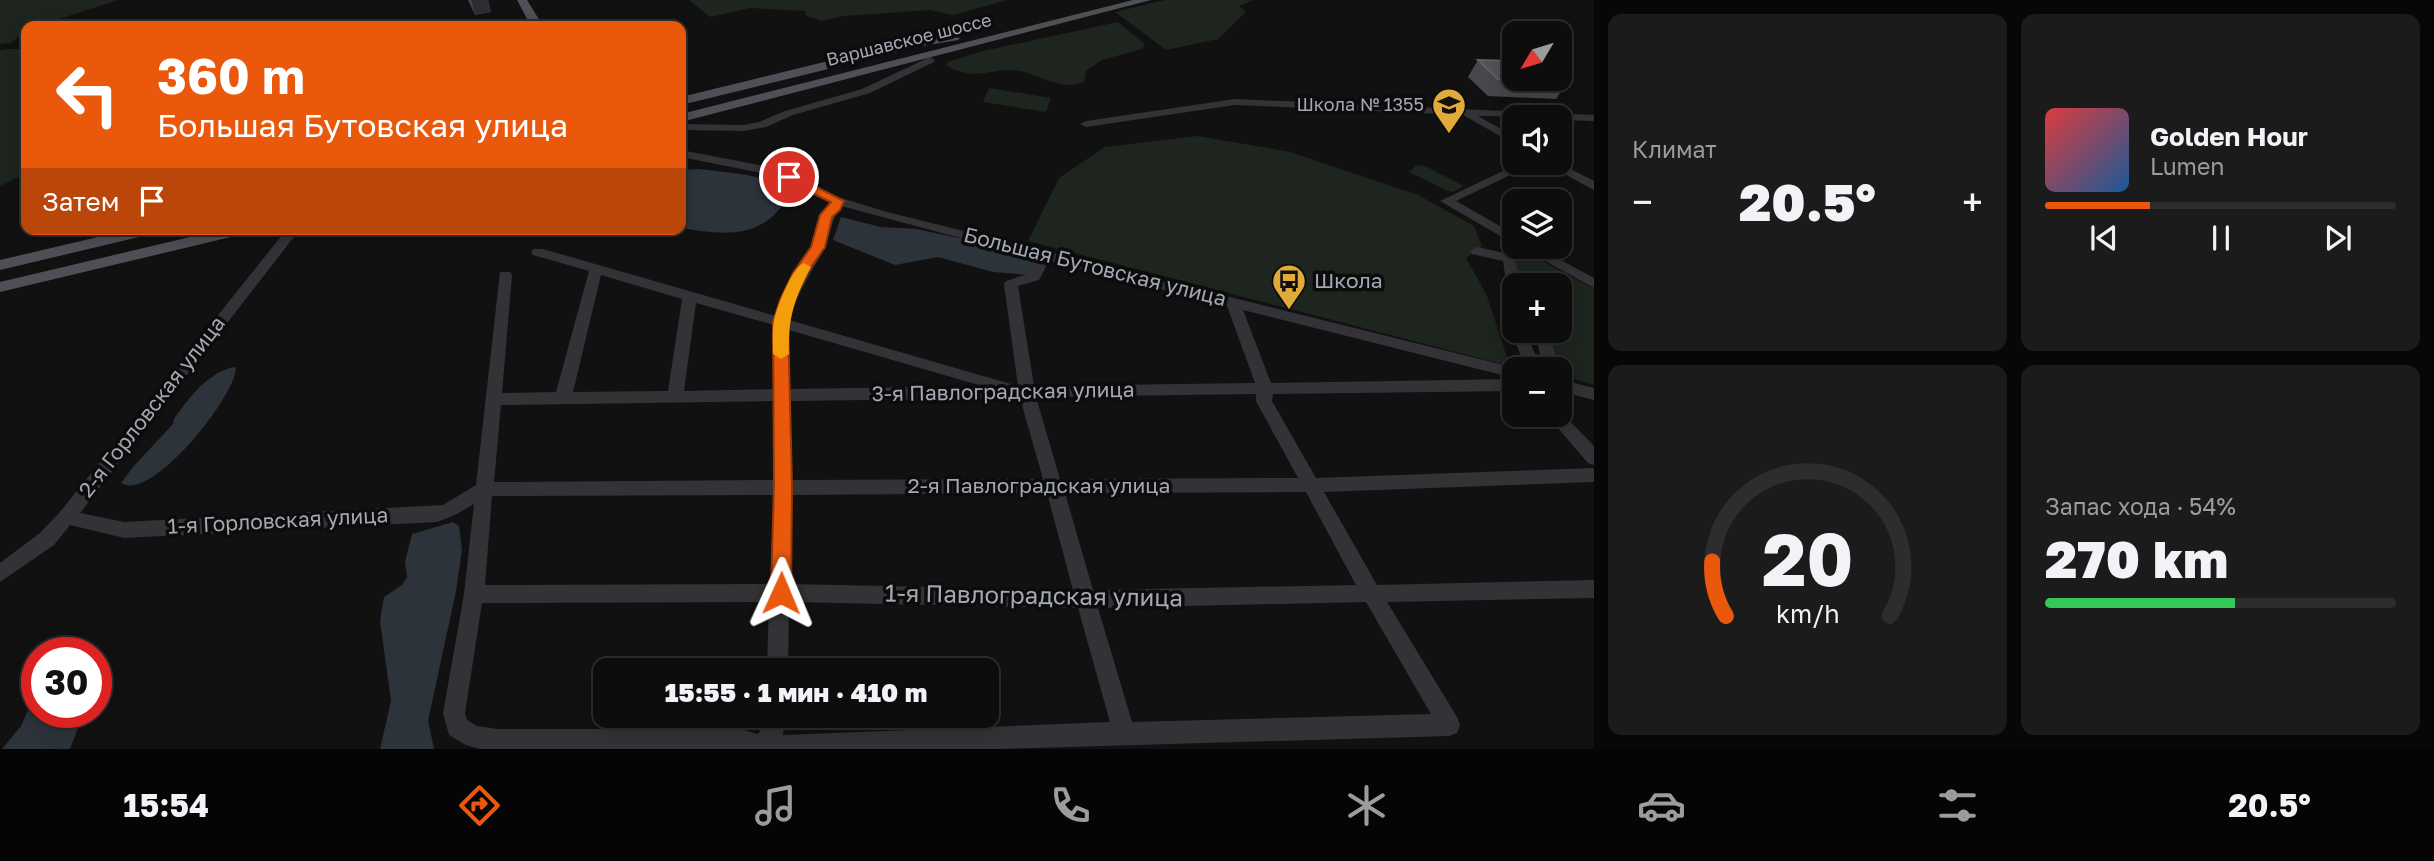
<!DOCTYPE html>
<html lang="ru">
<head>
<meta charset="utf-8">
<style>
	:root { --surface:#0d0d0e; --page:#1b1b1c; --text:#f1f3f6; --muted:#9a9c9e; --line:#2d2d2e; --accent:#ea580c }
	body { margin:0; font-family:"Golos Text",sans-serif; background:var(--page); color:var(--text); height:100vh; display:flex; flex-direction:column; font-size:26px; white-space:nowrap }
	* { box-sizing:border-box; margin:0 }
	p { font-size:23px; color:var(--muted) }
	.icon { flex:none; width:38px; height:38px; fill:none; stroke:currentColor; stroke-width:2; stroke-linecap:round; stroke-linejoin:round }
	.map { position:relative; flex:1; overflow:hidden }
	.drawer { display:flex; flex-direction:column; gap:14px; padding:14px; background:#070708; width:840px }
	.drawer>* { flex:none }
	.guide { position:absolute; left:21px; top:21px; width:665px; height:214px; border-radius:14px; box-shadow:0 4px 18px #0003,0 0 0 2px var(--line); background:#ea580c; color:#fff; overflow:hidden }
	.needle { width:46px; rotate:232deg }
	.controls { position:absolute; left:1502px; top:21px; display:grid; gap:14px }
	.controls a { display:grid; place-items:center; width:70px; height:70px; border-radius:14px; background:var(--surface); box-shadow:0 4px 18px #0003,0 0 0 2px var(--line); font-size:35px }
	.speed { position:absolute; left:21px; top:637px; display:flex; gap:14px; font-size:35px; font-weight:700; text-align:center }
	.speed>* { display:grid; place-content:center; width:91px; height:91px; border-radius:50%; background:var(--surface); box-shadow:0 4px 18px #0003,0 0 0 2px var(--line); line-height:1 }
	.speed .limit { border:10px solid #d22; background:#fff; color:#111 }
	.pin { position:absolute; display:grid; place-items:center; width:60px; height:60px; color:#fff; margin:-30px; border:4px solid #fff; border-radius:50%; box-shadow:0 2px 7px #0007 }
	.me { position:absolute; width:77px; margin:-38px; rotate:1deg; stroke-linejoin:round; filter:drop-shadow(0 0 5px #0008) }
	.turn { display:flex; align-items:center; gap:24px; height:147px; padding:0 21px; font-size:32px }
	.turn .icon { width:91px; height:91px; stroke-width:2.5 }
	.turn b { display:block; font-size:49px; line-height:60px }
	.then { display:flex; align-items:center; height:66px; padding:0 21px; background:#0003; gap:14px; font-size:26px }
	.big { font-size:52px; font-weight:800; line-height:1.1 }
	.drawer .card { flex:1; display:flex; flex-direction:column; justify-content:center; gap:10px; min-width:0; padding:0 24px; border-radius:14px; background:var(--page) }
	.drawer .dial { align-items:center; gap:0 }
	.dial svg { height:182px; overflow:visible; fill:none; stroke:var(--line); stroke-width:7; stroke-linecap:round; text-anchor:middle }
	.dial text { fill:var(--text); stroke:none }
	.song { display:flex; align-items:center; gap:21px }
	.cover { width:84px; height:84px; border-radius:10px; background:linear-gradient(135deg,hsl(0 70% 55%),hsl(210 70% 35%)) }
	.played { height:7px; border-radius:4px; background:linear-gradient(90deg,var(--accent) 30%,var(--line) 30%) }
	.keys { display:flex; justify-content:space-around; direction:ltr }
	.heat { display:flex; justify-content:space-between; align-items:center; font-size:38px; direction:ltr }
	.charge { height:10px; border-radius:5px; background:linear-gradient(90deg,#34c759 54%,var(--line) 0) }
	.drawer .tiles { flex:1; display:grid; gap:14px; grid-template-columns:repeat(2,1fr) }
	.trip { position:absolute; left:593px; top:658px; width:406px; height:70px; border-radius:14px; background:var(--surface); box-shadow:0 4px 18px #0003,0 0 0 2px var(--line); font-weight:800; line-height:70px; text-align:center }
	.dock { display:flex; height:112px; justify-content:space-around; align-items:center; background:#050506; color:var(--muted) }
	.dock .icon { width:49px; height:49px }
	.dock .on { color:var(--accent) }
	.dock b { font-size:32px; color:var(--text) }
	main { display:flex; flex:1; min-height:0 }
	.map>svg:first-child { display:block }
</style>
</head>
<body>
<main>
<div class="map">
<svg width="1594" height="749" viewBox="0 0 1594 749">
	<rect width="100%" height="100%" fill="#111112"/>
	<g fill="#1e251f">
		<path d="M0,0H118L59,19L38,20L26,26V30L11,43L0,44Z"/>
		<path d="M689,0H1007L953,15L930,10L844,16L821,21L805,15L806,11L750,8L710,17Z"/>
		<path d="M1165,0H1253L1239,6L1246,12L1218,39L1166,50L1115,12Z"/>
		<path d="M1118,22L1145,44L1142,49L1102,60L1086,71L1084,82C1057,93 1037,70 1010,70C983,71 974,80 947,66V62L983,51Z"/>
		<path d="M8,49H26V173L0,186V50Z"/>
		<path d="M989,88L1051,98L1046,112L983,102Z"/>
		<path d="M1198,136L1290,152L1418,195L1474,226L1482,246L1466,258L1487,296L1510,366L1028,241L1059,178L1105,147Z"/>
		<path d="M1417,165L1425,166L1464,186L1453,192L1448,191L1409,172Z"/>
		<path d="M1514,245L1594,289V385L1559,374V369L1553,368L1545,331H1559V317L1565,315L1559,298V285C1538,285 1518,293 1512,267C1510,259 1509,252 1514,245Z"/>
	</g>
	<g fill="#2c333a">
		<path d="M699,169C727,173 764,173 788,191C788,201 782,206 775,214C749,240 714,233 681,228V170Z"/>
		<path d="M841,217L881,227L916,229L983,243L1037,261L1029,275L993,272L938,257L895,265L833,240Z"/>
		<path d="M233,367L236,368C236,395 152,503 121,483L134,466L173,424L174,419C189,398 206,374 233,367Z"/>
		<path d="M453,522L459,526L462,550L456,591L428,721L434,749H380L391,701L380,621L384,597L402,585L407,577L405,562L412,534Z"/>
		<path d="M37,690V712H84L70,749H2L21,726Z"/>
	</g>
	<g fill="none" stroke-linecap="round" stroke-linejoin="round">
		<g fill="#333337" fill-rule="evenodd">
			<path d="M930,57L935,60L934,62L870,93L793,115L766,127L744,131L681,130V124L744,125L759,122L785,111L862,89Z"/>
			<path d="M1235,99L1594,115V121L1559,120V117L1478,116L1514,136V144L1463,115L1235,105L1086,127L1080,124L1086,121Z"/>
			<path d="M681,150L779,169L841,198L887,212L1520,369H1514V378L1243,310L1271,383L1514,379V391L1273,394L1272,401L1316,478L1594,468V482L1324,492L1377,585L1594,580V598L1387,602L1457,717L1460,725L1457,733L1449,736L1000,749H480L466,745L449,735L443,713L464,594L474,504L455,515L437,522L124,538L70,525L54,545L0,582V563L40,533L60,512L287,229H300L80,513L124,522L443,505L476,485L500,272H510L512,275L502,393L556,392L589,271L533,255L531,252L533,249H543L776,316C784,291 800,271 811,247C819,231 818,219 830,203L772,175L681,157ZM841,206L1036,258L1028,274L1006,281L1004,284L1018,386L789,320C797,293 812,273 824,248C831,233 831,220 841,206ZM1049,261L1227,306L1255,383L1034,386L1018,286L1039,280ZM601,275L682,299L668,391L573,392ZM696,303L774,325V389L684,391ZM789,330L982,386L790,389ZM1256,394V401L1298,478L1060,479L1036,397ZM1020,398L1043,479L792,480L790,401ZM774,401V480L494,482L501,405ZM1306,492L1356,585L1093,590L1065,493ZM1047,493L1073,590L790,584L792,495ZM774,495L770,584L485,585L492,496ZM769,602L767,670H788L789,602L1078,608L1110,722L783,735L786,716H764L763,726L758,734L740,729H497L477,726L467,720L465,713L482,603ZM1366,602L1431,714L1132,722L1098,608Z"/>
			<path d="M1520,163H1535L1456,201L1514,234V244L1440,201Z"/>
			<path d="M1544,163H1559L1594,181V190Z"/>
			<path d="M1477,247L1514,255L1521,285H1514V292L1507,288L1503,261L1472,254L1470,251Z"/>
			<path d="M1520,247H1537L1594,278V288Z"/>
			<path d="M1507,300H1514V310L1502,308L1500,305L1502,302Z"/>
			<path d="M1535,331H1549L1559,369H1543L1523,361L1516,344L1519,340H1529L1535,354L1540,355Z"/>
			<path d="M1559,379L1594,388V400L1559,391Z"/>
			<path d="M1559,410L1594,446V465L1588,463L1550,419L1548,415H1559Z"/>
		</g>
		<g fill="#4f5056" fill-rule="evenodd">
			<path d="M517,0H527L543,26H531Z"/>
			<path d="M1133,0H1151L681,122V114Z"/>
			<path d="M954,34L960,38L958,40L922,46L681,105V97L922,38Z"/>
			<path d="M132,229H162L160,232L0,270V260Z"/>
			<path d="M224,229H254L252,232L0,292V282Z"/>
		</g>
	</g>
	<g fill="#47484d">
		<path d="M468,0H488L491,12L475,15Z"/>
		<path d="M1478,60L1568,81L1556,99L1488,96L1468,77Z"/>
	</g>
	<path fill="#2d2e31" d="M471,0H488L491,12L475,15Z"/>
	<path fill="#515358" stroke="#5e6066" stroke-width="2" d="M1478,60L1514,61V79H1559V74L1568,81L1498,79Z"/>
	<path fill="#ea580c" stroke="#983908" stroke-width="2" d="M789,173L844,201L840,210L832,217L825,247L807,273L794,300L788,322L792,485L791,593L788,599L781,602L774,599L771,593L774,485L773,322L780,300L793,273L811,247L820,215L831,202L785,180V174Z"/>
	<path fill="#f59e0b" d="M804,263L811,267C794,300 788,317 789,354L781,359L773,354C773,343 772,331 774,320C777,307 792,267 804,263Z"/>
	<defs>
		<g id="school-pin" transform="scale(1.75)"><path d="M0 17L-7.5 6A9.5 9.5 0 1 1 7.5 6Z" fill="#e1ab3b" stroke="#0c0c0d"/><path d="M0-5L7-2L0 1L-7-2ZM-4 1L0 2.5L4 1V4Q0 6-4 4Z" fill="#111"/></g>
		<g id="bus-pin" transform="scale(1.75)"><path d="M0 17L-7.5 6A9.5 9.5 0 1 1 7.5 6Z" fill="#e1ab3b" stroke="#0c0c0d"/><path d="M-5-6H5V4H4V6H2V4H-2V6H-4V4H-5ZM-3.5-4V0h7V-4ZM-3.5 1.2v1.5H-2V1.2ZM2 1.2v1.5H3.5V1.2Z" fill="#111"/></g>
	</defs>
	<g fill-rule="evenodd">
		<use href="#school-pin" x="1449" y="105"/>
		<use href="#bus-pin" x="1289" y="281"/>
	</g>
	<g text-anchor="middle" stroke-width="7" stroke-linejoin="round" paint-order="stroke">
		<g font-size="18" fill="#a4a8b2" stroke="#0c0c0d">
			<text transform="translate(909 40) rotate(-14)" y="6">Варшавское шоссе</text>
		</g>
		<g font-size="18" fill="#a4a8b2" stroke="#0c0c0d" text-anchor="end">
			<text x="1424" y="111">Школа № 1355</text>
		</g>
		<g font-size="21" fill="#a4a8b2" stroke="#0c0c0d">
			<text transform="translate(1095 267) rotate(14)" y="7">Большая Бутовская улица</text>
			<text transform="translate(1003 392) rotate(-1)" y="7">3-я Павлоградская улица</text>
			<text transform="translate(152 407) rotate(-52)" y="7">2-я Горловская улица</text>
			<text x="1039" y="493">2-я Павлоградская улица</text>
			<text transform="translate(278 521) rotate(-3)" y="7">1-я Горловская улица</text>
		</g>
		<g font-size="21" fill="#a4a8b2" stroke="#0c0c0d" text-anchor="start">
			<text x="1314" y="288">Школа</text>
		</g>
		<g font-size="24" fill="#a4a8b2" stroke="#0c0c0d">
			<text transform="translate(1034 596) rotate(1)" y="8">1-я Павлоградская улица</text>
		</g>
	</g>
</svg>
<div class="controls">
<a><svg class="needle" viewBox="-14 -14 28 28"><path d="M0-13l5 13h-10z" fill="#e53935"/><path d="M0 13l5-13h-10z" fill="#9a9c9e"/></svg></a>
<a><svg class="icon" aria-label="sound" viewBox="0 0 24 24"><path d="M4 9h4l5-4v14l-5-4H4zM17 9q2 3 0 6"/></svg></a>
<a><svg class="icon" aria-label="layers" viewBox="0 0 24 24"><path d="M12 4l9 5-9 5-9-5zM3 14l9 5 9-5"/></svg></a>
<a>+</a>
<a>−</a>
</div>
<div class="speed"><div class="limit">30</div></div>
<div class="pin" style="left:789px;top:177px;background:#d93025"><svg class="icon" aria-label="arrive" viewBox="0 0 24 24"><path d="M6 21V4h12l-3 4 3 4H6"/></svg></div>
<svg class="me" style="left:781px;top:593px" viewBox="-20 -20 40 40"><path d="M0-17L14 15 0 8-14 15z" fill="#ea580c" stroke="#fff" stroke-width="4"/></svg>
<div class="trip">15:55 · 1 мин · 410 m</div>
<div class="guide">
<div class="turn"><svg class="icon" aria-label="left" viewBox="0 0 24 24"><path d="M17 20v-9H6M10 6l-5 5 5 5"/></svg><div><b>360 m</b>Большая Бутовская улица</div></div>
<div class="then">Затем<svg class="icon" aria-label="arrive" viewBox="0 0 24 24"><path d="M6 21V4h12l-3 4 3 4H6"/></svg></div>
</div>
</div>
<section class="drawer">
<div class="tiles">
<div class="card"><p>Климат</p>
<div class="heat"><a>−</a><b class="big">20.5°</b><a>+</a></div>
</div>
<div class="card">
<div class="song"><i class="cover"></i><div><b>Golden Hour</b><p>Lumen</p></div></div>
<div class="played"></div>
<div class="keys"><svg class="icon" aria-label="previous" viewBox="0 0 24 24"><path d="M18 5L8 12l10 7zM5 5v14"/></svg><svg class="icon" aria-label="pause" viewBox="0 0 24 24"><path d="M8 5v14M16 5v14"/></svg><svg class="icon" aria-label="next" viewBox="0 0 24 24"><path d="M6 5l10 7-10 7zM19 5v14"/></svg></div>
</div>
<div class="card dial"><svg viewBox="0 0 100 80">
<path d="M14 69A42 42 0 1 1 86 69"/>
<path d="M14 69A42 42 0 0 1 8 45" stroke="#ea580c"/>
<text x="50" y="56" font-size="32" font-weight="700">20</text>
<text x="50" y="72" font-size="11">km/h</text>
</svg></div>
<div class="card"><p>Запас хода · 54%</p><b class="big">270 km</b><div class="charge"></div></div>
</div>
</section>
</main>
<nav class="dock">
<b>15:54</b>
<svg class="icon on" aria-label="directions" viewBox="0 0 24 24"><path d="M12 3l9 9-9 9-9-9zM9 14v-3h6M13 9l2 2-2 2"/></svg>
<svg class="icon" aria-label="music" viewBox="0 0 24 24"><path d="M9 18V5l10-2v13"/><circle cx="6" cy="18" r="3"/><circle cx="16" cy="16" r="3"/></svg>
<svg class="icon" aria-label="phone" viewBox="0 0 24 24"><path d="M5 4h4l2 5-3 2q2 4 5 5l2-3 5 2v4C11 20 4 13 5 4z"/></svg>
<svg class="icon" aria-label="climate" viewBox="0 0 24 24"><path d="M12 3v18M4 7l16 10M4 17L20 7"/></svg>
<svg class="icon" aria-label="car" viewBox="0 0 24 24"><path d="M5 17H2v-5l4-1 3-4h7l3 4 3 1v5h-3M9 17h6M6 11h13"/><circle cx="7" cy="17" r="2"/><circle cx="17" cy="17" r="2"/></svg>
<svg class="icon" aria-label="filters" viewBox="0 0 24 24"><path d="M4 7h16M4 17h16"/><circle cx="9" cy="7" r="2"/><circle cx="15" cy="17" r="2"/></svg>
<b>20.5°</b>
</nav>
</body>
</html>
